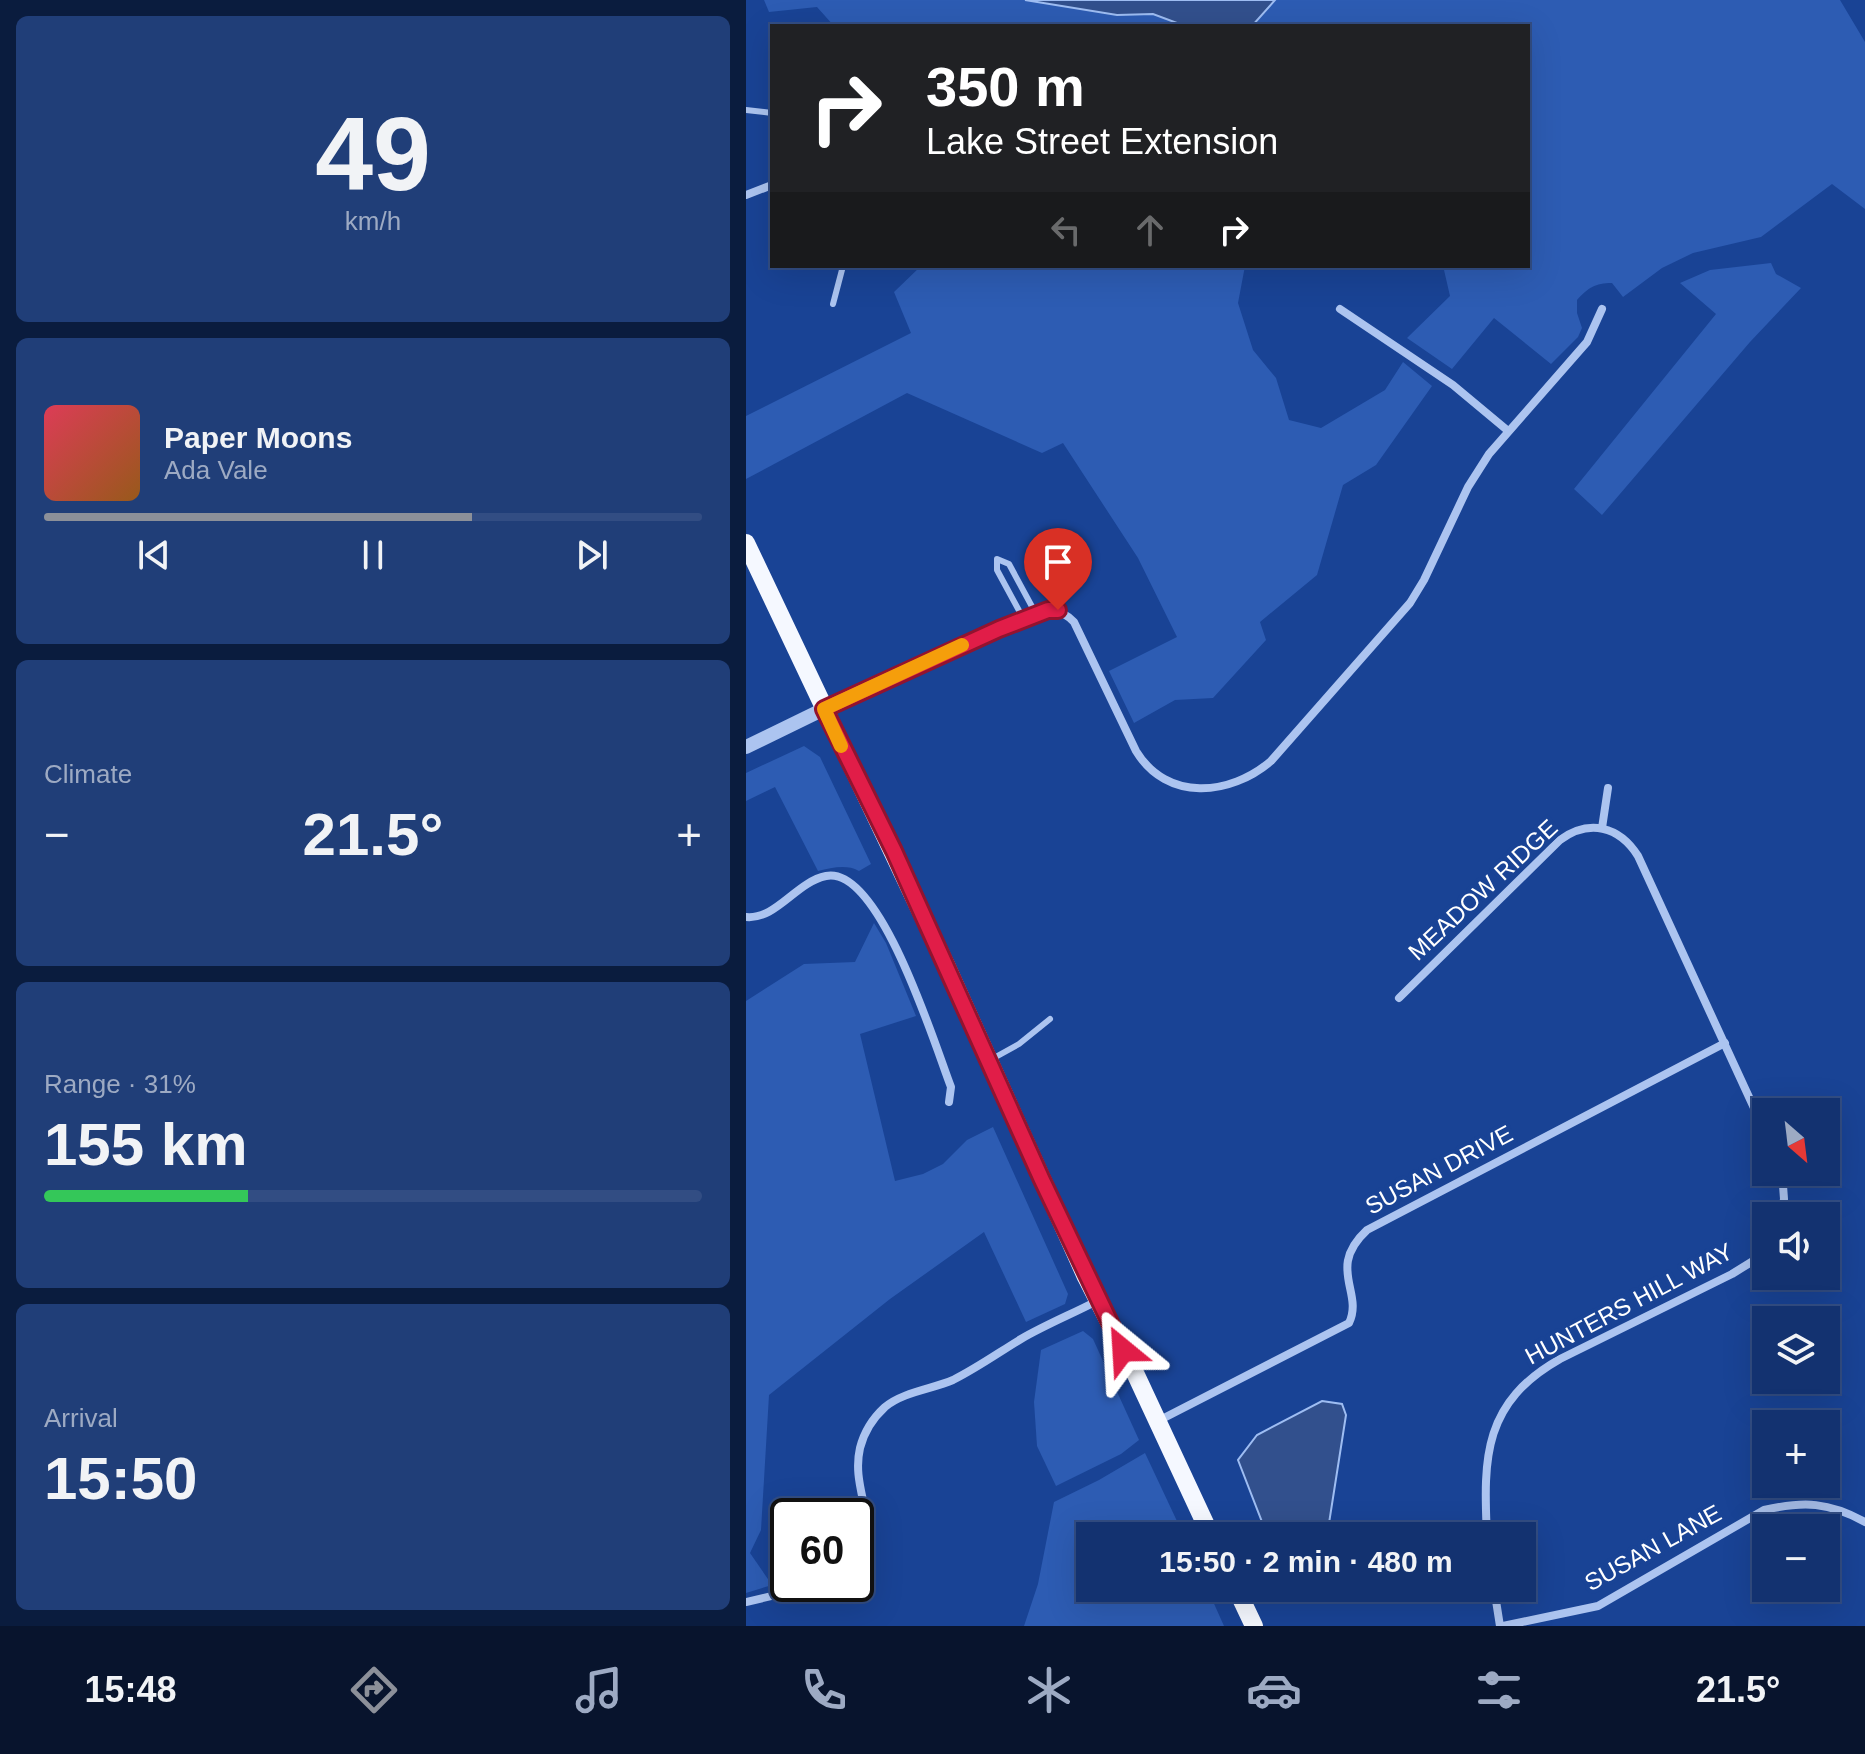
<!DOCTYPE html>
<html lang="en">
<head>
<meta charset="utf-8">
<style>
	:root { --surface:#133270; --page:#203e78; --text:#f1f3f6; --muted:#9daac3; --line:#324d83; --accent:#8c9099 }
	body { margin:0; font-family:Arial,sans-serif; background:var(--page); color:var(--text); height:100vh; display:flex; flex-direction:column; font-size:30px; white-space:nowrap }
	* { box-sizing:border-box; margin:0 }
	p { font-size:26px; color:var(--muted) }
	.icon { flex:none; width:44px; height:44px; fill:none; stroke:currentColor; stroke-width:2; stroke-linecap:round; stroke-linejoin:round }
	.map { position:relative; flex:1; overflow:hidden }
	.sheet { display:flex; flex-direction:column; gap:16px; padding:16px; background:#0a1c3e; width:746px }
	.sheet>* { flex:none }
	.banner { position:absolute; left:24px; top:24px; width:760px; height:244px; border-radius:0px; box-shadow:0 8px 32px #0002,0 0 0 2px var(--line); background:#202124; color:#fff; overflow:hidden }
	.needle { width:52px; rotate:152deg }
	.tools { position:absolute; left:1006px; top:1098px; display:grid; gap:16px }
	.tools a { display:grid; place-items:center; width:88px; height:88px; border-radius:0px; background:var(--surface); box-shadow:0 8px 32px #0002,0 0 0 2px var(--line); font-size:40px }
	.speed { position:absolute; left:24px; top:1498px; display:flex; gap:16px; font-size:40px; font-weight:700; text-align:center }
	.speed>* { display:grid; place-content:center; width:104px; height:104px; border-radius:50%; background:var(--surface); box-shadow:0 8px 32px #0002,0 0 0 2px var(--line); line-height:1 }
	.speed .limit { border:4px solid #111; border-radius:12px; background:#fff; color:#111 }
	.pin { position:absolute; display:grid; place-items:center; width:68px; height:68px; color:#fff; margin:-82px -34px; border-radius:50% 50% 50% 0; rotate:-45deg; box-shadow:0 0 8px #0007 }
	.pin .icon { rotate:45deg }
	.me { position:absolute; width:88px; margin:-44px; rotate:333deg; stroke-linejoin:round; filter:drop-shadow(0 0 6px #0008) }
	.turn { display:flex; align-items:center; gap:28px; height:168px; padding:0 24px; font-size:36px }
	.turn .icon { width:104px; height:104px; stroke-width:2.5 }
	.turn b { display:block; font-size:56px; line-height:68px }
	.lanes { display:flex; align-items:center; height:76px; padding:0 24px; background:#0003; justify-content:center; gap:40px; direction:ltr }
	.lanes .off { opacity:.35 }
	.big { font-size:60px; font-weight:700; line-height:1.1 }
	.sheet .tile { flex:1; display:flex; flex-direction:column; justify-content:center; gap:12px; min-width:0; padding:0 28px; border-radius:12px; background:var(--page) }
	.sheet .dial { align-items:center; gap:0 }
	.dial b { font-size:104px; line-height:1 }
	.song { display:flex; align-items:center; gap:24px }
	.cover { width:96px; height:96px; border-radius:12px; background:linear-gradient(135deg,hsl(350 70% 55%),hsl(30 70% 35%)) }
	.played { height:8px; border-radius:4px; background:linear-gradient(90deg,var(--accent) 65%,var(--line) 65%) }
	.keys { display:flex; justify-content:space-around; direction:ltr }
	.heat { display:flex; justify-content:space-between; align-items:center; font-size:44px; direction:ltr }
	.charge { height:12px; border-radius:6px; background:linear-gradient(90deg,#34c759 31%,var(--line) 0) }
	.trip { position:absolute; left:330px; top:1522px; width:460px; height:80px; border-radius:0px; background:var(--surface); box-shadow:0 8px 32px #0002,0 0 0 2px var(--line); font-weight:700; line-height:80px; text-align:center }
	.tab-bar { display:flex; height:128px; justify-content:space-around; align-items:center; background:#08142d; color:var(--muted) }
	.tab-bar .icon { width:56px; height:56px }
	.tab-bar .selected { color:var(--accent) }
	.tab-bar b { font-size:36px; color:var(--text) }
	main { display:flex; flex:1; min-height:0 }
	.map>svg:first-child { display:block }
</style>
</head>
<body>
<main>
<section class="sheet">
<div class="tile dial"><b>49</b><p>km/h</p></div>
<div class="tile">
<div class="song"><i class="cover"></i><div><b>Paper Moons</b><p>Ada Vale</p></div></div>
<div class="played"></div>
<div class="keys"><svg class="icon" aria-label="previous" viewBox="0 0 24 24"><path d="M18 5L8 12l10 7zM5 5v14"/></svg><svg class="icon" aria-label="pause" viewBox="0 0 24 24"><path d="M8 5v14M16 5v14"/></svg><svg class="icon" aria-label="next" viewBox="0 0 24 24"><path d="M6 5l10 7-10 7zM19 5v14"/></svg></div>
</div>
<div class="tile"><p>Climate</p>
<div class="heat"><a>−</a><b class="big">21.5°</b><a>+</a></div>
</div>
<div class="tile"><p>Range · 31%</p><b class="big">155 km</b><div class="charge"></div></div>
<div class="tile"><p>Arrival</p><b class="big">15:50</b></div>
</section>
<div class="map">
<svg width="1119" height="1626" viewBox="0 0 1119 1626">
	<rect width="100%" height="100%" fill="#194395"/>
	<g fill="#2d5cb3">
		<path d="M18,0H279L371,15L407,14L439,26H88L71,7L23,12Z"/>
		<path d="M529,0H1094L1119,42V209L1086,184L1015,237L947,253L916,268L877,297L866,283C849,283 842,288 831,300V313L836,328L832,337L805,364L748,318L706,369L661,338L704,296L698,270L685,266H782V26H506Z"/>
		<path d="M1025,263L1030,274L1055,288L1004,342L856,515L828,489L970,314L934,283L964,270Z"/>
		<path d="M175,266H499L492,303L507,350L530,378L543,420L575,428L639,390L657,362L686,386L630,465L597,485L571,575L514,622L520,640L467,698L429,700L388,723L363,671L431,637L392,558L317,443L296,453L161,393L0,479V416L165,333L148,292Z"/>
		<path d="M58,746L74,757L125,864L113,871C100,864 86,868 72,871L29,787L0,801V773Z"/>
		<path d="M128,923L140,943L170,1016L114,1034L149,1181L177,1174L197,1164L221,1140L247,1127L322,1294L319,1304L280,1322L238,1232L144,1299L23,1395L15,1530L4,1553L26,1585L0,1593V1001L58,964L109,962Z"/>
		<path d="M337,1331L347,1339L393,1440L375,1454L310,1486L291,1446L288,1402L295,1350Z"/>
		<path d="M399,1453L438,1536H344V1588H461L478,1626H278L292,1584L308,1502L353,1480Z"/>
	</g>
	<g fill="#32508d" stroke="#9ebdf2" stroke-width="2">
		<path d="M279,0H529L506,26H439L407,14L371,15Z"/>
		<path d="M576,1401L596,1404L600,1415L581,1536H525L518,1527L492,1460L511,1435Z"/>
	</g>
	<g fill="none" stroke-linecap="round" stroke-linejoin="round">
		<g stroke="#acc4f0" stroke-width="6">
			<path d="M0,110L26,113"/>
			<path d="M87,304L97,266"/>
			<path d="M277,618L251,570V559L263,564L290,614"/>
			<path d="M246,1059L273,1044L304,1019"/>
		</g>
		<g stroke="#acc4f0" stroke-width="8">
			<path d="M0,195L26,185"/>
			<path d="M594,309L707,385L761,430"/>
			<path d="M79,708L277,618C298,612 311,604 328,622L390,751C421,802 484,796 525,761L664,603L678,580L722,487L743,454L841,342L856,309"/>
			<path d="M856,828L862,788"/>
			<path d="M0,917C30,920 50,882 80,876C134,865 189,1046 205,1087L203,1102"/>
			<path d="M653,998L814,840C843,819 873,826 892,856L1020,1134"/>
			<path d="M1035,1216L1038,1199L1036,1172"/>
			<path d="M412,1421L603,1323C618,1292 580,1268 621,1230L979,1043"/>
			<path d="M741,1536C737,1456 738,1402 814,1359L986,1274L1007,1261L1020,1247"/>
			<path d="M110,1566C137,1522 104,1492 114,1448C118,1432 127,1418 139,1407C157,1392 186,1389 207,1380C231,1368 252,1353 275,1339C299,1325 326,1314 351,1301"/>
			<path d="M748,1588L754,1626"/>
			<path d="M0,1602L77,1584"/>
			<path d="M757,1626L852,1606L1018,1510C1058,1501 1083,1502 1119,1522"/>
		</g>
		<path stroke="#acc4f0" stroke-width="14" d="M0,747L78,709"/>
		<g stroke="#f5f8ff" stroke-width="18">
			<path d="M0,543L201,967L340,1277L390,1375L465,1536"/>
			<path d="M490,1588L508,1626"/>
		</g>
	</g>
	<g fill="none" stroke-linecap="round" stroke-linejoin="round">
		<g stroke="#92132f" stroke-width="20">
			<path id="route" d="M312,610H302L253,629L78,709L148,851L296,1180L377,1350"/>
		</g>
		<use href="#route" stroke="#e11d48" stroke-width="14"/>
		<path stroke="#f59e0b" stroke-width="14" d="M95,746L78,709L216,645"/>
	</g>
	<g text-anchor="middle" stroke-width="8" stroke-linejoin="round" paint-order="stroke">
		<g font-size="24" fill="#fff" stroke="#194395">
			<text transform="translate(737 890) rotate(-43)" y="8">MEADOW RIDGE</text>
			<text transform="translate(693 1170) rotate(-28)" y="8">SUSAN DRIVE</text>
			<text transform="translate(883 1304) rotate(-28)" y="8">HUNTERS HILL WAY</text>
			<text transform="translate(907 1548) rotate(-29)" y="8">SUSAN LANE</text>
		</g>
	</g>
</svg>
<div class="tools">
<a><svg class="needle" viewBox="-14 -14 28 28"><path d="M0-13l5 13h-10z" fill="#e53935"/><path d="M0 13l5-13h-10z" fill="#9daac3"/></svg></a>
<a><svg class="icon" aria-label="sound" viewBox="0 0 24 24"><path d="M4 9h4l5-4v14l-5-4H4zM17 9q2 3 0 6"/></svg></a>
<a><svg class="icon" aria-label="layers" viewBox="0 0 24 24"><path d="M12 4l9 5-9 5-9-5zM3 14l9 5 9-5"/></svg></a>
<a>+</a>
<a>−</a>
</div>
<div class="speed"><div class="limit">60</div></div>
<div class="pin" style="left:312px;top:610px;background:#d93025"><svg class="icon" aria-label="arrive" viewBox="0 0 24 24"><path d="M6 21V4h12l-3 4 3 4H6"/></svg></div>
<svg class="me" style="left:377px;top:1350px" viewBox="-20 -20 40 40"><path d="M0-17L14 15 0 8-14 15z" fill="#e11d48" stroke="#fff" stroke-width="4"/></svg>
<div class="trip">15:50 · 2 min · 480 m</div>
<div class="banner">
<div class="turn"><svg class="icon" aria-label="right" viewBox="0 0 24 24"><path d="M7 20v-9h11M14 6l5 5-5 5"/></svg><div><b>350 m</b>Lake Street Extension</div></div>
<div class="lanes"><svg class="icon off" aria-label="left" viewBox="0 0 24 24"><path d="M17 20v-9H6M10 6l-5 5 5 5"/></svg><svg class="icon off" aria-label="ahead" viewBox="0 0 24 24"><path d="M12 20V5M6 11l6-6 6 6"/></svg><svg class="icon" aria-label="right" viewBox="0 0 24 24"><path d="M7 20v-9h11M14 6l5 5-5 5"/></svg></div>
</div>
</div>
</main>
<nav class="tab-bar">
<b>15:48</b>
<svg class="icon selected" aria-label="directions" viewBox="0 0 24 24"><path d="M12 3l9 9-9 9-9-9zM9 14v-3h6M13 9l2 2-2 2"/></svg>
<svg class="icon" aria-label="music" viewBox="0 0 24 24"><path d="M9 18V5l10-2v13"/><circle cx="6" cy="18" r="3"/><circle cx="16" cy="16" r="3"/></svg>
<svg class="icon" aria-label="phone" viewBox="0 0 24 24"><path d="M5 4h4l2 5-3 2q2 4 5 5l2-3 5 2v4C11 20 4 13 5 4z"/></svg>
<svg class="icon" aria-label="climate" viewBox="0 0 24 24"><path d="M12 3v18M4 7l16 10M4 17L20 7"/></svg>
<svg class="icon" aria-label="car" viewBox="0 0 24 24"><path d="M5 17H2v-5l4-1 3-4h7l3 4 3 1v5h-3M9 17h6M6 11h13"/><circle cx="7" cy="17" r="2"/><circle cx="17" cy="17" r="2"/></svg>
<svg class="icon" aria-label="filters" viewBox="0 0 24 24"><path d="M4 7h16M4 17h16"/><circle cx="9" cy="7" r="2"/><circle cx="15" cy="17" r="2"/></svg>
<b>21.5°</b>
</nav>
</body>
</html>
